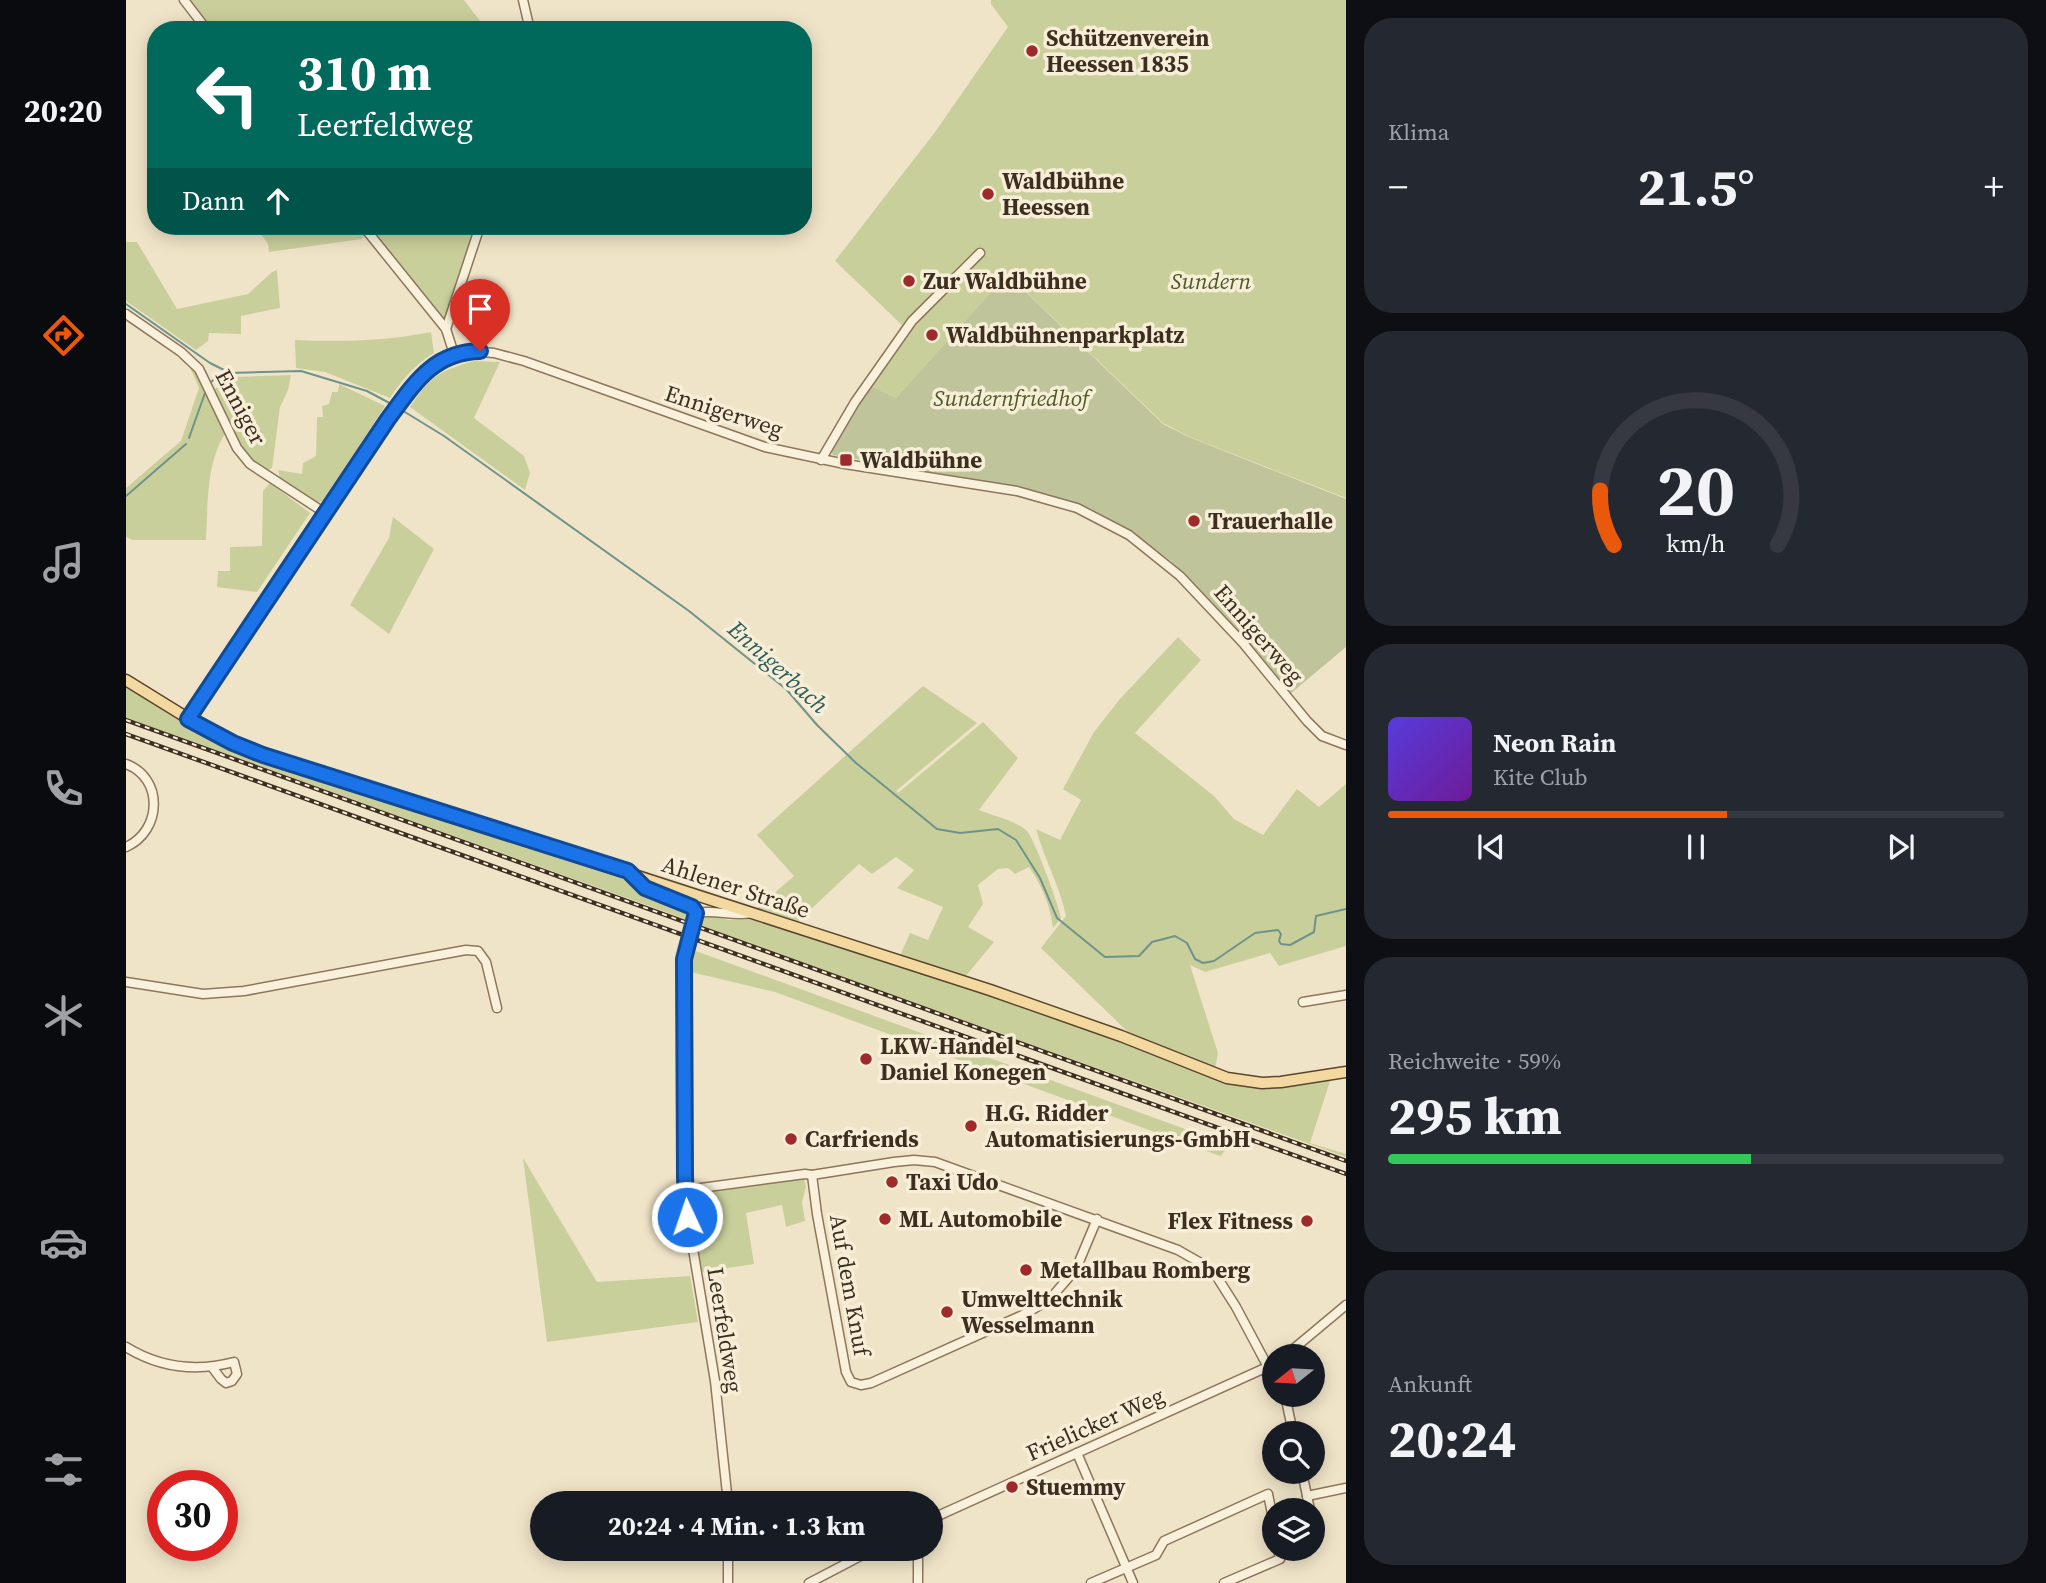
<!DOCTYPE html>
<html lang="de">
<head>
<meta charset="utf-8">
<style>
	:root { --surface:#171b24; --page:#242831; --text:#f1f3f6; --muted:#9ea1a6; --line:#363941; --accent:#ea580c }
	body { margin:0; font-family:"Source Serif 4",serif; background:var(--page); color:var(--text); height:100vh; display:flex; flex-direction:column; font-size:26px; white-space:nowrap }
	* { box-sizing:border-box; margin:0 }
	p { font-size:23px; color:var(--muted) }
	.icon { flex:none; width:38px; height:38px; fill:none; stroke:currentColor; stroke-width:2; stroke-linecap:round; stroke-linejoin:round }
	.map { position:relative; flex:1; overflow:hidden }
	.details { display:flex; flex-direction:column; gap:18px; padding:18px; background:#0d0f14; width:700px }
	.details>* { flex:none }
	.hud { position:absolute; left:21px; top:21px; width:665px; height:214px; border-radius:28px; box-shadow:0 4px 18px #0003; background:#00695c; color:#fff; overflow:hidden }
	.needle { width:46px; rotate:252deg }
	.controls { position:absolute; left:1136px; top:1344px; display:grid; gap:14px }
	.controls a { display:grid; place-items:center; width:63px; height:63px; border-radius:50%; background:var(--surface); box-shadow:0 4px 18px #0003; font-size:35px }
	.speed { position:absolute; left:21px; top:1470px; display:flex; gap:14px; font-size:35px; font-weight:700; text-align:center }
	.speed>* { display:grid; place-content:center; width:91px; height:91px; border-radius:50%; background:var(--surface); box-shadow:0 4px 18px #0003; line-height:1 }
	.speed .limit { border:10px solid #d22; background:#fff; color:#111 }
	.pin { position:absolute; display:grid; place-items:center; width:60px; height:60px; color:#fff; margin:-72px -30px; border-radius:50% 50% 50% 0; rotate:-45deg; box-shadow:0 0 7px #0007 }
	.pin .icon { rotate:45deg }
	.me { position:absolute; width:77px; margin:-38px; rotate:357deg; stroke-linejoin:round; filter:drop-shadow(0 0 5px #0008) }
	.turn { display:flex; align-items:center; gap:24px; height:147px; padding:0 35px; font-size:32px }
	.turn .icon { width:91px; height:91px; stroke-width:2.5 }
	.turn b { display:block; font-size:49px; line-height:60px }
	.then { display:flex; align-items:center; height:66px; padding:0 35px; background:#0003; gap:14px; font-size:26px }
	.big { font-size:52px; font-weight:700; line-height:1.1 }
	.details .widget { flex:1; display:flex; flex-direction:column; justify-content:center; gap:10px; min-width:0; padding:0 24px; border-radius:28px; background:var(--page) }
	.details .dial { align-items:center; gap:0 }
	.dial svg { height:182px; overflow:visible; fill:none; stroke:var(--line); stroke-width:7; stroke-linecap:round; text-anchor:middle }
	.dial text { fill:var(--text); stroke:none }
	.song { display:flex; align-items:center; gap:21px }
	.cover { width:84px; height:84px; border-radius:10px; background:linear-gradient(135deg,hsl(250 70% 55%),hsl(280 70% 35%)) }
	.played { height:7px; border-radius:4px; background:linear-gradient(90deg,var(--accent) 55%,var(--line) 55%) }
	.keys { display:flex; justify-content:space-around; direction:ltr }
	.heat { display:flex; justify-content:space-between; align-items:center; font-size:38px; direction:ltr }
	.charge { height:10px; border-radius:5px; background:linear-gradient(90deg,#34c759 59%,var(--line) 0) }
	.trip { position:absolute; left:404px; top:1491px; width:413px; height:70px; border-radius:35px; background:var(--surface); box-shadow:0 4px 18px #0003; font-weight:700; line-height:70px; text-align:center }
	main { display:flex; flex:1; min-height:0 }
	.tab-bar { display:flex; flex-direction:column; width:126px; justify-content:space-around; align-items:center; background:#090b0e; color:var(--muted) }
	.tab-bar .icon { width:49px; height:49px }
	.tab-bar .selected { color:var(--accent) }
	.tab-bar b { font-size:32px; color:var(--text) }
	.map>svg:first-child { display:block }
</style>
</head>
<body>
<main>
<nav class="tab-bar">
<b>20:20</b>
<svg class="icon selected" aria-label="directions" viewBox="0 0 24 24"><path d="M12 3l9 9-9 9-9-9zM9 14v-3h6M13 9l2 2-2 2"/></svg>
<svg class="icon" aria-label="music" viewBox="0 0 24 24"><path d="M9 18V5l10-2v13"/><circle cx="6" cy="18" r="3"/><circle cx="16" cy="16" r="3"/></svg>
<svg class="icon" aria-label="phone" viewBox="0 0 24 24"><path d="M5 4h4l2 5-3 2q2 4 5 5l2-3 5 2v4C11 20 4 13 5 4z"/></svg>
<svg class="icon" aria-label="climate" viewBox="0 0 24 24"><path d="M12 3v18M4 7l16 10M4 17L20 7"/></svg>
<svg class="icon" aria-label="car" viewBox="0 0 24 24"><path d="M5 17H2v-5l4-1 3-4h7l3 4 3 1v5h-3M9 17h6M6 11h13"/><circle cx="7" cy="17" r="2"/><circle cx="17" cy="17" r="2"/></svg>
<svg class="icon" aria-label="filters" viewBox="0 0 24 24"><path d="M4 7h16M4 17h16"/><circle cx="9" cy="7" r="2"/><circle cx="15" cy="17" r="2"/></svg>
</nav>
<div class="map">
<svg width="1220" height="1583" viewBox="0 0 1220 1583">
	<rect width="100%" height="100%" fill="#f0e4c8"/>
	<g fill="#c9cf9b">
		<path d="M63,0H338L361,30H85Z"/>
		<path d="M865,0H1220V498L1066,438L1037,423L881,274L770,398L745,386L738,380L776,325L709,261L809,132L882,27L865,4Z"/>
		<path d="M129,226H232L239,234L236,239L143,252L142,244Z"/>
		<path d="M241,226H352L322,317L315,319Z"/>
		<path d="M0,242H11L51,309L122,294L146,272L151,270L154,308L115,316V334L83,333L82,341L70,350L0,301Z"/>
		<path d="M0,316L52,352L70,371L100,432C80,462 82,505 80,540H7L0,537V488L55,441L73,388L64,367L50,354L0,320Z"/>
		<path d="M305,332L308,353C289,364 276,380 264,398L199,372L170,368L169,340C216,342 260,341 305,332Z"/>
		<path d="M348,361L374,362L348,418L398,456L404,473L399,490L284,407C304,377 313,371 348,361Z"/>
		<path d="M165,375L162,390L154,407L146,468L141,471L119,455L86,391L106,377Z"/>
		<path d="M213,384L259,406L198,501L189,503L154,479L152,470L176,474L177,463L190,456L191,417H197L196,406L203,404L206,392H212Z"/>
		<path d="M144,483L184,513L131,592L91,587L92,571H104V547L136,546L137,491Z"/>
		<path d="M267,517L308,549L263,634L224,605L263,538Z"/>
		<path d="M1052,637L1075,660L1009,733L1088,796L1108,819L1137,835L1171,789L1193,807L1220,784V946L1153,966L1144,953L1079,972L1064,965L1092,1053L1089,1069L1057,1058L1003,1033L915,948L940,916C934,886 918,859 910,829L934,840L955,800L937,789L968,732L993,700Z"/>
		<path d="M0,686L45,715L87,738L136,759L494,877L508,887L559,909L562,920L0,718Z"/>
		<path d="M797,686L851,723L770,791L772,793L857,722L892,758L853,810C868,816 887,820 900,830C907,835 933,905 935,918L927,928C924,905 916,886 903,867L889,874L882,868L872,869L852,885L857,904L842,927L868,942L839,977L774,956L784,933L802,940L817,907L771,888L788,870L770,857L746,874L733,864L683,911L677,913L672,922L630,909L668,876L631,835Z"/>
		<path d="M583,916L603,920L633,919L993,1040L1092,1081L1139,1087L1205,1078L1184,1143L1220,1154V1157L569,924L573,919Z"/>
		<path d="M567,950L1103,1145L1095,1156L1080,1151L649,992L565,972Z"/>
		<path d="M397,1158L471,1282L564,1276L572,1322L421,1342Z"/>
		<path d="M673,1178H678L680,1187L676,1202L679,1221L660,1227L656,1205L620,1213L628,1264L575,1272L566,1199L574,1194Z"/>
	</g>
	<path fill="#bfc49a" d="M881,274L1037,424L1065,438L1220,499V647L1164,694L1107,626L1045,561L1002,530L976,516L953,504L906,490L707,455L705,450L741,387L745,386L770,398Z"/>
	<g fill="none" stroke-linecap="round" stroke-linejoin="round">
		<g stroke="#6f938a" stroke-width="2">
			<path d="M0,304L84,363L104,373L175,371L241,391L269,406"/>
			<path d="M84,383L93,375L103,373"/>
			<path d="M274,409L318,436L563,611L660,689L691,725L730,763L811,829L834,833L872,829L890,840L914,878L931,918L979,957L1013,956L1026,942L1049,936L1061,943L1069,959L1077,963L1088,961L1129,933L1152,930L1155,934L1153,941L1155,944L1164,945L1188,932L1190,916L1220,909"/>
			<path d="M63,438L79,393"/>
			<path d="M0,496L60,444"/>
		</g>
		<g stroke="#8d765c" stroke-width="11">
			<g id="minor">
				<path d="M58,0L81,30"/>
				<path d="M397,0L404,30"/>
				<path d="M237,226L320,329L328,354"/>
				<path d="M0,314L55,352L73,369L111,448L124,464L199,513"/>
				<path d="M320,329L354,226"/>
				<path d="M695,460L729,402L786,321L854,253"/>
				<path d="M62,719L263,419L290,381L318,358L340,351L368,353L398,361L639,447L719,464L891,491L951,508L1003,535L1054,576L1117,643L1181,721L1196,736L1220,745"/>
				<path d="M0,764C38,778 36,831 0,847"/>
				<path d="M505,875C526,898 555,893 570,913"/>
				<path d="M570,913L558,959L560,1207L589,1381L602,1503"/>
				<path d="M570,913C589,909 607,917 626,913"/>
				<path d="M0,982L77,994L118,991L340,950L352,951L360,962L371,1008"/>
				<path d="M1177,1002L1220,995"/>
				<path d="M686,1175L691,1214L720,1372L725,1382L735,1385L745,1383L899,1314L924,1299L950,1269L971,1219"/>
				<path d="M560,1190L679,1174L686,1175L768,1162L788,1160L809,1162L1052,1250L1073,1262L1091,1277L1110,1307L1142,1367"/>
				<path d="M0,1347C34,1368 70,1372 108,1362L111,1374L106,1381L100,1383L95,1379L86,1367"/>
				<path d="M1159,1356L1220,1305"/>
				<path d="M1159,1395L1167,1433"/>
				<path d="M951,1453L1007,1583"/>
				<path d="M1176,1472L1184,1510"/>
				<path d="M1181,1496L1220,1488"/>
				<path d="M805,1519L1148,1364"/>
				<path d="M1186,1524L1190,1539"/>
				<path d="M602,1583V1549"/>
				<path d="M683,1583L748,1549"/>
				<path d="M792,1583V1549"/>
				<path d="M965,1583L1030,1555L1038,1541L1142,1494L1148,1524"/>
				<path d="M1098,1583L1154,1559L1152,1549"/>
			</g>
		</g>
		<g stroke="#5b4430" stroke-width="13">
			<path id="major" d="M0,680L76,727L137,755L864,990L995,1036L1101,1078L1136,1083L1155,1082L1220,1072"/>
		</g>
		<use href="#minor" stroke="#faf1dc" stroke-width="8"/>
		<use href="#major" stroke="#f3d9a0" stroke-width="10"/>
		<g stroke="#3d2e20" stroke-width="4.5">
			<g id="rail">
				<path d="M0,720L1220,1161"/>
				<path d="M0,734L1220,1174"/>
			</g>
		</g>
		<use href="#rail" stroke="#f7eed8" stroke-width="2" stroke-dasharray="5" stroke-linecap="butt"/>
	</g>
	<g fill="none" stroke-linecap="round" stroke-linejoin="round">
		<g stroke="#114b97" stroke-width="18">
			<path id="route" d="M354,351C307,352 288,384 262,419L62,719L107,743L137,755L502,871L519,888L566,907L570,913L558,959L559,1177L561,1217"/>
		</g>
		<use href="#route" stroke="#1a73e8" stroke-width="12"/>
	</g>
	<g fill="#9e2a2b" stroke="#f7eed8" stroke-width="2.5">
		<circle cx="906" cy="51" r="7"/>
		<circle cx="862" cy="194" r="7"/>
		<circle cx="783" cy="281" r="7"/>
		<circle cx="806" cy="335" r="7"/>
		<rect x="713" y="453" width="14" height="14" rx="3.5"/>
		<circle cx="1068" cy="521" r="7"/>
		<circle cx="740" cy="1059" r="7"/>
		<circle cx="845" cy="1126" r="7"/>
		<circle cx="665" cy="1139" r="7"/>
		<circle cx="766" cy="1182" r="7"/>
		<circle cx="759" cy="1219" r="7"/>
		<circle cx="1181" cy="1221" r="7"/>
		<circle cx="900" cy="1270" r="7"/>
		<circle cx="821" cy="1312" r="7"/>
		<circle cx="886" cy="1487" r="7"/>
	</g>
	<g text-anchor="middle" stroke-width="7" stroke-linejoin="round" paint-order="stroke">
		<g font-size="23" font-weight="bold" fill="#3d2e20" stroke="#f7eed8" text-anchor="start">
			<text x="920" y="46">Schützenverein<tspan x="920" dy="26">Heessen 1835</tspan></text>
			<text x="876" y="189">Waldbühne<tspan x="876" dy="26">Heessen</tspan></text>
			<text x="797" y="289">Zur Waldbühne</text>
			<text x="820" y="343">Waldbühnenparkplatz</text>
			<text x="734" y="468">Waldbühne</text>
			<text x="1082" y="529">Trauerhalle</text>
			<text x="754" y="1054">LKW-Handel<tspan x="754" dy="26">Daniel Konegen</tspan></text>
			<text x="859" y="1121">H.G. Ridder<tspan x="859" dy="26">Automatisierungs-GmbH</tspan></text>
			<text x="679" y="1147">Carfriends</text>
			<text x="780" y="1190">Taxi Udo</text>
			<text x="773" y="1227">ML Automobile</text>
			<text x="1167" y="1229" text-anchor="end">Flex Fitness</text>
			<text x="914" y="1278">Metallbau Romberg</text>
			<text x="835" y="1307">Umwelttechnik<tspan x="835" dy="26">Wesselmann</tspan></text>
			<text x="900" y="1495">Stuemmy</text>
		</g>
		<g font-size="23" font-style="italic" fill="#4d5a26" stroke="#f7eed8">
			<text x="1085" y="289">Sundern</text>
			<text x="885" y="406">Sundernfriedhof</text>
		</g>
		<g font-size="23" fill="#3d2e20" stroke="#f7eed8">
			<text transform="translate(115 407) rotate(62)" y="8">Enniger</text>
			<text transform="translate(598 411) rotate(18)" y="8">Ennigerweg</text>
			<text transform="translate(1133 634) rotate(49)" y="8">Ennigerweg</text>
			<text transform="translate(610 887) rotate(18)" y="8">Ahlener Straße</text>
			<text transform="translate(724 1285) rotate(80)" y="8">Auf dem Knuf</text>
			<text transform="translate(599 1330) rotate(81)" y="8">Leerfeldweg</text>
			<text transform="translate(969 1424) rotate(-24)" y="8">Frielicker Weg</text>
		</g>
		<g font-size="24" font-style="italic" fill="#2f5d5a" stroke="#f7eed8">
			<text transform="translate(652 667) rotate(42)" y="8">Ennigerbach</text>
		</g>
	</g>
</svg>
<div class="controls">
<a><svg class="needle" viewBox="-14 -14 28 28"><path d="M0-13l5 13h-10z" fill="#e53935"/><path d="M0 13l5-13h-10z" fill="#9ea1a6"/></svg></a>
<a><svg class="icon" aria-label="search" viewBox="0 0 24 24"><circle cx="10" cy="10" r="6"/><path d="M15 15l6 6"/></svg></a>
<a><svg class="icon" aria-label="layers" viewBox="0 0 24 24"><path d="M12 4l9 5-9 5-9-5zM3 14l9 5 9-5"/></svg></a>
</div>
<div class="speed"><div class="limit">30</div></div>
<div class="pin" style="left:354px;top:351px;background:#d93025"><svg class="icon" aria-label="arrive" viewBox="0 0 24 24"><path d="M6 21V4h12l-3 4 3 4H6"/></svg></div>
<svg class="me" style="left:561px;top:1217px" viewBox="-20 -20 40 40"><circle r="17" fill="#1a73e8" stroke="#fff" stroke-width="3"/><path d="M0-11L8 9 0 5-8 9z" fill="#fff"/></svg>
<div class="trip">20:24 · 4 Min. · 1.3 km</div>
<div class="hud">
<div class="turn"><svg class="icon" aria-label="left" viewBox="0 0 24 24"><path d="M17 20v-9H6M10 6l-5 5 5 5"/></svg><div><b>310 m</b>Leerfeldweg</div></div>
<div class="then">Dann<svg class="icon" aria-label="ahead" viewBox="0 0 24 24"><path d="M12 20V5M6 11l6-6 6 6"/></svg></div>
</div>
</div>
<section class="details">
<div class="widget"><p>Klima</p>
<div class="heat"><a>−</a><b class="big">21.5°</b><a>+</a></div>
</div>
<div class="widget dial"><svg viewBox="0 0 100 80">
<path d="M14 69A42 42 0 1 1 86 69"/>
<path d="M14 69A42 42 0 0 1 8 45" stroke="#ea580c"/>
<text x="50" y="56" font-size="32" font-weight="700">20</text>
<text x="50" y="72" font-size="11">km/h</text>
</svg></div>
<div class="widget">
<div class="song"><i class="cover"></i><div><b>Neon Rain</b><p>Kite Club</p></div></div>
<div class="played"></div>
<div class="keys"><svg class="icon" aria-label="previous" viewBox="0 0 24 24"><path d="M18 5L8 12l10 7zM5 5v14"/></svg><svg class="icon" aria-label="pause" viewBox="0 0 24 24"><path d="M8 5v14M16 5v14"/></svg><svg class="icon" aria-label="next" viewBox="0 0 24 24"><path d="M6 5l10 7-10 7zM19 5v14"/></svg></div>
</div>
<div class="widget"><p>Reichweite · 59%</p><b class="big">295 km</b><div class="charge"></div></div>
<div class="widget"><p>Ankunft</p><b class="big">20:24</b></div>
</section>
</main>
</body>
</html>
